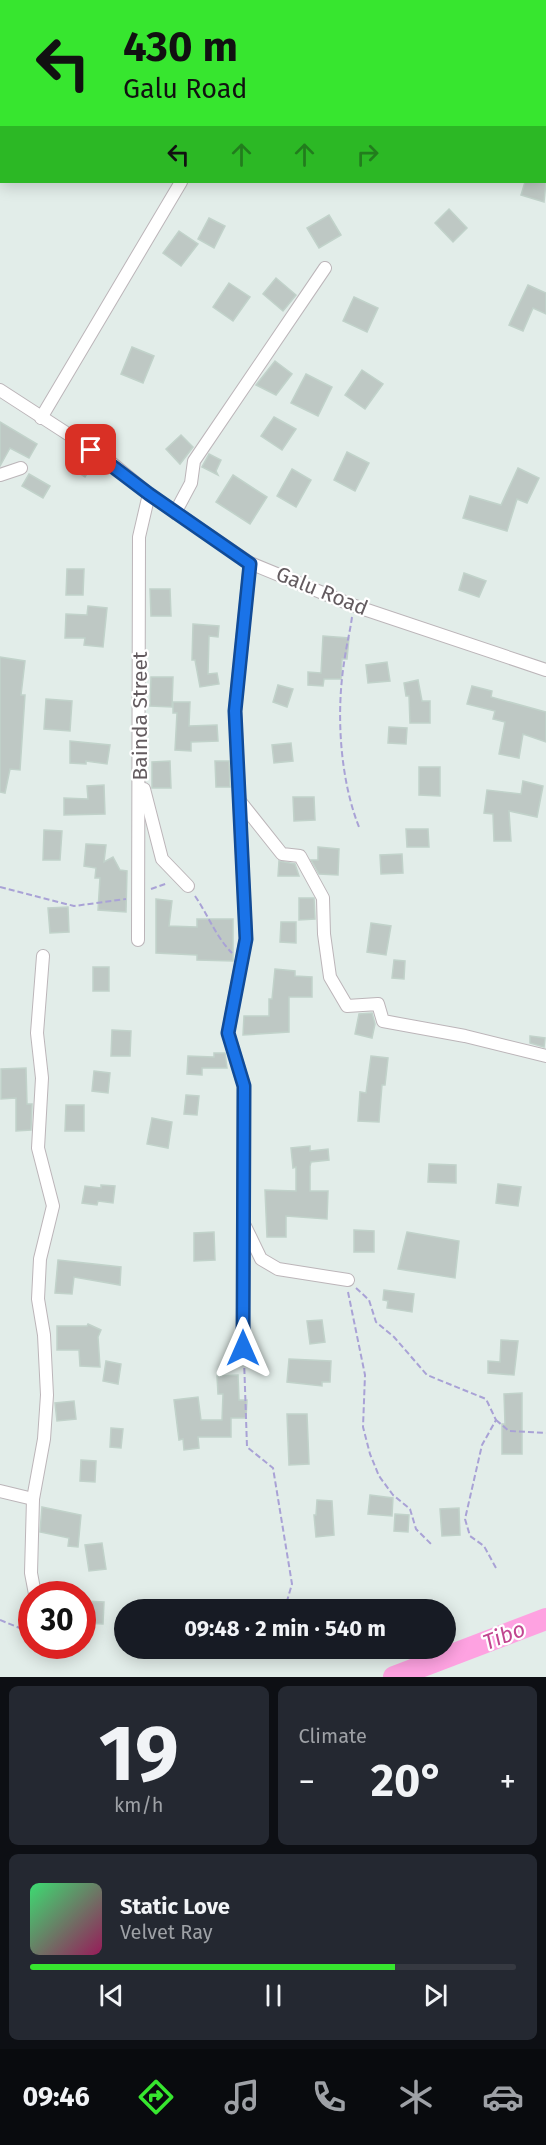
<!DOCTYPE html>
<html lang="en">
<head>
<meta charset="utf-8">
<style>
	:root { --surface:#171b24; --page:#242831; --text:#f1f3f6; --muted:#9ea1a6; --line:#363941; --accent:#37e62f }
	body { margin:0; font-family:"Fira Sans",sans-serif; background:var(--page); color:var(--text); height:100vh; display:flex; flex-direction:column; font-size:22px; white-space:nowrap }
	* { box-sizing:border-box; margin:0 }
	p { font-size:20px; color:var(--muted) }
	.icon { flex:none; width:33px; height:33px; fill:none; stroke:currentColor; stroke-width:2; stroke-linecap:round; stroke-linejoin:round }
	.map { position:relative; height:1677px; overflow:hidden }
	.drawer { display:flex; flex-direction:column; gap:9px; padding:9px; background:#0d0f14; flex:1 }
	.drawer>* { flex:none }
	.banner { position:absolute; left:0px; top:0px; width:546px; height:183px; box-shadow:0 3px 15px #0003; background:#37e62f; color:#111; overflow:hidden }
	.speed { position:absolute; left:18px; top:1581px; display:flex; gap:12px; font-size:30px; font-weight:700; text-align:center }
	.speed>* { display:grid; place-content:center; width:78px; height:78px; border-radius:50%; background:var(--surface); box-shadow:0 3px 15px #0003; line-height:1 }
	.speed .limit { border:9px solid #d22; background:#fff; color:#111 }
	.pin { position:absolute; display:grid; place-items:center; width:51px; height:51px; color:#fff; margin:-26px; border-radius:12px; box-shadow:0 3px 9px #0006 }
	.me { position:absolute; width:66px; margin:-33px; rotate:0deg; stroke-linejoin:round; filter:drop-shadow(0 0 4px #0008) }
	.turn { display:flex; align-items:center; gap:21px; height:126px; padding:0 24px; font-size:27px }
	.turn .icon { width:78px; height:78px; stroke-width:2.5 }
	.turn b { display:block; font-size:42px; line-height:51px }
	.lanes { display:flex; align-items:center; height:57px; padding:0 24px; background:#0003; justify-content:center; gap:30px; direction:ltr }
	.lanes .off { opacity:.35 }
	.big { font-size:45px; font-weight:700; line-height:1.1 }
	.drawer .widget { flex:1; display:flex; flex-direction:column; justify-content:center; gap:9px; min-width:0; padding:0 21px; border-radius:9px; background:var(--page) }
	.drawer .dial { align-items:center; gap:0 }
	.dial b { font-size:78px; line-height:1 }
	.song { display:flex; align-items:center; gap:18px }
	.cover { width:72px; height:72px; border-radius:9px; background:linear-gradient(135deg,hsl(140 70% 55%),hsl(330 70% 35%)) }
	.played { height:6px; border-radius:3px; background:linear-gradient(90deg,var(--accent) 75%,var(--line) 75%) }
	.keys { display:flex; justify-content:space-around; direction:ltr }
	.heat { display:flex; justify-content:space-between; align-items:center; font-size:33px; direction:ltr }
	.drawer .tiles { flex:1; display:grid; gap:9px; grid-template-columns:1fr 1fr }
	.widget:last-child { grid-column:span 2 }
	.trip { position:absolute; left:114px; top:1599px; width:342px; height:60px; border-radius:30px; background:var(--surface); box-shadow:0 3px 15px #0003; font-weight:700; line-height:60px; text-align:center }
	.menu { display:flex; height:96px; justify-content:space-around; align-items:center; background:#090b0e; color:var(--muted) }
	.menu .icon { width:42px; height:42px }
	.menu .current { color:var(--accent) }
	.menu b { font-size:27px; color:var(--text) }
	.map>svg:first-child { display:block }
</style>
</head>
<body>
<div class="map">
<svg width="546" height="1677" viewBox="0 0 546 1677">
	<rect width="100%" height="100%" fill="#e2ede9"/>
	<g fill="none" stroke-linecap="round" stroke-linejoin="round">
		<path stroke="#fea2e1" stroke-width="22" d="M394,1677L546,1619"/>
	</g>
	<g fill="#bec8c4" stroke="#c1d2ca" stroke-width="1.5">
		<path d="M525,182H546L544,202L521,195Z"/>
		<path d="M449,209L467,228L453,242L435,223Z"/>
		<path d="M329,215L341,235L319,248L307,228Z"/>
		<path d="M209,218L225,226L214,248L198,239Z"/>
		<path d="M179,231L198,244L181,266L163,253Z"/>
		<path d="M276,278L296,295L283,311L263,294Z"/>
		<path d="M229,283L250,297L233,321L213,307Z"/>
		<path d="M528,285L546,293V314L533,308L523,331L509,325Z"/>
		<path d="M354,297L378,308L367,332L343,321Z"/>
		<path d="M132,347L154,356L143,383L121,374Z"/>
		<path d="M275,361L292,374L276,395L256,385Z"/>
		<path d="M362,370L383,384L365,409L345,395Z"/>
		<path d="M306,374L332,387L318,416L291,403Z"/>
		<path d="M274,417L296,429L282,450L261,436Z"/>
		<path d="M0,422L37,444L29,458L10,448L0,466Z"/>
		<path d="M181,435L193,447L180,464L166,449Z"/>
		<path d="M75,449L95,461L85,477L66,465Z"/>
		<path d="M347,452L369,463L355,491L334,480Z"/>
		<path d="M209,454L221,460L216,471L218,475L202,467Z"/>
		<path d="M518,468L539,478L527,503L517,499L507,531L463,518L470,496L501,505Z"/>
		<path d="M292,469L311,480L296,507L277,496Z"/>
		<path d="M29,474L50,486L43,498L22,486Z"/>
		<path d="M233,475L267,497L250,524L216,502Z"/>
		<path d="M67,569H84L83,595H66Z"/>
		<path d="M464,573L486,581L479,597L459,590Z"/>
		<path d="M150,589H170L171,616H151Z"/>
		<path d="M88,606L107,608L103,647L84,645L85,638H65L66,614L87,615Z"/>
		<path d="M193,624L219,626L218,637L209,636L208,674L217,673L219,684L200,687L195,660H192Z"/>
		<path d="M323,636L349,638L347,659H342L341,679H324L323,686L308,685V672L321,673Z"/>
		<path d="M0,657L25,661L21,695H25L20,770L10,769L5,793L0,792Z"/>
		<path d="M387,662L390,681L368,683L366,665Z"/>
		<path d="M151,677H173L172,707L150,706Z"/>
		<path d="M418,680L422,701H430V723H410L409,696H406L404,683Z"/>
		<path d="M278,685L293,689L287,707L273,702Z"/>
		<path d="M472,686L492,691L491,697L546,712V742L523,734L519,758L499,754L505,722L493,719L495,711L467,704Z"/>
		<path d="M46,699L72,701L70,731L44,729Z"/>
		<path d="M173,702H190L189,726L217,725L218,741L191,742V751L175,750L177,713H173Z"/>
		<path d="M389,727L407,728L406,744L388,743Z"/>
		<path d="M70,741L110,745L107,764L86,761V764L70,763Z"/>
		<path d="M291,743L293,761L274,763L272,745Z"/>
		<path d="M170,761L171,788H152V762Z"/>
		<path d="M215,761H229L230,787H216Z"/>
		<path d="M419,767H440V796L419,795Z"/>
		<path d="M523,781L543,786L537,817L509,811L511,841H494L493,814L484,813L487,790L521,794Z"/>
		<path d="M104,785L105,814L64,815V798L88,799L87,786Z"/>
		<path d="M293,797H314L315,820L294,821Z"/>
		<path d="M406,829H428L429,847H407Z"/>
		<path d="M44,830L62,831L60,860H43Z"/>
		<path d="M86,844L106,845L104,862L113,857L120,870L127,871L126,912L98,910L100,878H95L96,868L84,866Z"/>
		<path d="M318,847L339,849L338,875L319,874L311,860H318Z"/>
		<path d="M402,854L403,873L381,874L380,855Z"/>
		<path d="M279,861L295,864L299,876H278Z"/>
		<path d="M299,898H314L315,919L299,920Z"/>
		<path d="M156,899L172,901L169,926L197,927V919H233V961L197,960V955L156,953Z"/>
		<path d="M68,907L69,932L50,933L48,908Z"/>
		<path d="M281,922H296V943L280,942Z"/>
		<path d="M371,923L391,926L386,955L367,952Z"/>
		<path d="M394,960L405,961L404,979L392,978Z"/>
		<rect x="93" y="967" width="16" height="24"/>
		<path d="M275,969L295,971V976L312,977V997H289V1032L243,1035L244,1016H269V999H272Z"/>
		<path d="M372,1013L375,1024L372,1038L355,1034L359,1014Z"/>
		<path d="M112,1030L131,1031L130,1056H111Z"/>
		<path d="M530,1036L545,1038L544,1047L530,1043Z"/>
		<path d="M214,1053H225L227,1068H202V1075L187,1074L188,1056L214,1057Z"/>
		<path d="M371,1056L388,1058L385,1085H382L379,1122L358,1121L360,1092L366,1093Z"/>
		<path d="M26,1068L27,1104H32L31,1130L16,1131V1098L1,1099V1069Z"/>
		<path d="M94,1071L110,1073L108,1093L92,1091Z"/>
		<path d="M186,1095L199,1096L197,1115L184,1114Z"/>
		<path d="M66,1105H84V1131H65Z"/>
		<path d="M152,1118L172,1122L168,1148L147,1144Z"/>
		<path d="M310,1146V1151L328,1149L329,1160L311,1162L310,1166V1191H328L327,1219L286,1216V1237H267L265,1190L296,1191V1167L293,1168L291,1148Z"/>
		<path d="M429,1164L456,1165V1183L428,1182Z"/>
		<path d="M498,1184L521,1187L518,1206L496,1203Z"/>
		<path d="M101,1185L115,1186L113,1203L98,1201L97,1205L82,1203L85,1186L101,1188Z"/>
		<path d="M354,1230L374,1231V1252H354Z"/>
		<path d="M214,1232L215,1260L194,1261V1233Z"/>
		<path d="M407,1232L459,1241L455,1278L398,1269Z"/>
		<path d="M58,1260L121,1267L120,1285L74,1277L72,1294L55,1293Z"/>
		<path d="M384,1290L414,1294L412,1312L387,1308L388,1301L383,1300Z"/>
		<path d="M322,1320L325,1342L310,1344L307,1321Z"/>
		<path d="M88,1324L101,1330L98,1337L100,1367L80,1366L79,1350H57V1326H87Z"/>
		<path d="M501,1340L518,1341L514,1375L488,1373V1361L500,1362Z"/>
		<path d="M289,1359L331,1361L330,1382H322V1386L287,1382Z"/>
		<path d="M106,1361L121,1364L118,1384L103,1381Z"/>
		<path d="M238,1375L239,1400H247L246,1418H231V1437H198L199,1448L184,1450L183,1439L179,1440L174,1400L198,1397L201,1420H222L223,1394H218L217,1376Z"/>
		<path d="M522,1393V1454H502V1424H505L504,1394Z"/>
		<path d="M74,1401L76,1419L57,1421L55,1403Z"/>
		<path d="M287,1414H307L309,1464L289,1465Z"/>
		<path d="M111,1428L123,1429L121,1448L110,1447Z"/>
		<path d="M81,1460L96,1461L95,1482L80,1481Z"/>
		<path d="M370,1495L393,1498L392,1516L368,1514Z"/>
		<path d="M317,1500L332,1501L334,1535L316,1537L314,1515H316Z"/>
		<path d="M42,1507L81,1515L78,1547L68,1546L69,1538L40,1532Z"/>
		<path d="M459,1508L460,1535L442,1536L440,1509Z"/>
		<path d="M395,1514L409,1515L408,1532L394,1531Z"/>
		<path d="M102,1543L106,1569L89,1571L85,1545Z"/>
		<path d="M84,1601L104,1602L103,1624L83,1623Z"/>
	</g>
	<g fill="none" stroke-linecap="round" stroke-linejoin="round">
		<g stroke="#bcb5b9" stroke-width="14">
			<g id="minor">
				<path d="M297,0V2"/>
				<path d="M0,390L108,460L149,494L250,563L352,605L546,670"/>
				<path d="M41,418L181,182"/>
				<path d="M0,475L21,468"/>
				<path d="M175,513L191,483L194,461L325,268"/>
				<path d="M144,789L162,859L188,886"/>
				<path d="M239,800L282,854L300,856L323,898L324,934L330,977L347,1006L378,1004L383,1021L465,1036L546,1056"/>
				<path d="M138,940L139,537L149,494"/>
				<path d="M245,1226L261,1259L278,1269L348,1280"/>
				<path d="M243,1348L244,1086L228,1033L246,938L235,711L250,563"/>
				<path d="M0,1491L33,1499"/>
				<path d="M35,1594L31,1573L33,1499L44,1439L47,1395L44,1335L38,1299L40,1259L53,1206L38,1148L42,1078L37,1033L43,956"/>
			</g>
		</g>
		<g stroke="#a9a2d6" stroke-width="2" stroke-dasharray="6 3" stroke-linecap="butt">
			<path d="M352,617C350,632 346,647 344,663C336,714 340,779 359,827"/>
			<path d="M0,887L74,906L126,899"/>
			<path d="M151,889L168,883"/>
			<path d="M195,896C208,915 216,937 232,953"/>
			<path d="M356,1288L369,1300L376,1322L394,1337L427,1375L486,1399L496,1420L482,1445L465,1519L470,1536L484,1546L496,1568"/>
			<path d="M348,1292L365,1375L363,1427L370,1454L379,1476L393,1495L410,1509L416,1529L431,1544"/>
			<path d="M244,1359L247,1447L273,1468L292,1584L287,1601"/>
			<path d="M496,1420L509,1431L546,1433"/>
			<path d="M0,1620L32,1633"/>
		</g>
		<use href="#minor" stroke="#fff" stroke-width="12"/>
	</g>
	<g fill="none" stroke-linecap="round" stroke-linejoin="round">
		<g stroke="#114b97" stroke-width="15">
			<path id="route" d="M91,450L149,494L250,564L235,711L246,939L228,1033L244,1086L243,1348"/>
		</g>
		<use href="#route" stroke="#1a73e8" stroke-width="10"/>
	</g>
	<g text-anchor="middle" stroke-width="4.5" stroke-linejoin="round" paint-order="stroke">
		<g font-size="21" fill="#635b5f" stroke="#fff">
			<text transform="translate(322 591) rotate(22)" y="7">Galu Road</text>
			<text transform="translate(140 716) rotate(-90)" y="7">Bainda Street</text>
		</g>
		<g font-size="22" font-style="italic" fill="#c14590" stroke="#fff">
			<text transform="translate(504 1635) rotate(-21)" y="8">Tibo</text>
		</g>
	</g>
</svg>
<div class="speed"><div class="limit">30</div></div>
<div class="pin" style="left:91px;top:450px;background:#d93025"><svg class="icon" aria-label="arrive" viewBox="0 0 24 24"><path d="M6 21V4h12l-3 4 3 4H6"/></svg></div>
<svg class="me" style="left:243px;top:1348px" viewBox="-20 -20 40 40"><path d="M0-17L14 15 0 8-14 15z" fill="#1a73e8" stroke="#fff" stroke-width="4"/></svg>
<div class="trip">09:48 · 2 min · 540 m</div>
<div class="banner">
<div class="turn"><svg class="icon" aria-label="left" viewBox="0 0 24 24"><path d="M17 20v-9H6M10 6l-5 5 5 5"/></svg><div><b>430 m</b>Galu Road</div></div>
<div class="lanes"><svg class="icon" aria-label="left" viewBox="0 0 24 24"><path d="M17 20v-9H6M10 6l-5 5 5 5"/></svg><svg class="icon off" aria-label="ahead" viewBox="0 0 24 24"><path d="M12 20V5M6 11l6-6 6 6"/></svg><svg class="icon off" aria-label="ahead" viewBox="0 0 24 24"><path d="M12 20V5M6 11l6-6 6 6"/></svg><svg class="icon off" aria-label="right" viewBox="0 0 24 24"><path d="M7 20v-9h11M14 6l5 5-5 5"/></svg></div>
</div>
</div>
<section class="drawer">
<div class="tiles">
<div class="widget dial"><b>19</b><p>km/h</p></div>
<div class="widget"><p>Climate</p>
<div class="heat"><a>−</a><b class="big">20°</b><a>+</a></div>
</div>
<div class="widget">
<div class="song"><i class="cover"></i><div><b>Static Love</b><p>Velvet Ray</p></div></div>
<div class="played"></div>
<div class="keys"><svg class="icon" aria-label="previous" viewBox="0 0 24 24"><path d="M18 5L8 12l10 7zM5 5v14"/></svg><svg class="icon" aria-label="pause" viewBox="0 0 24 24"><path d="M8 5v14M16 5v14"/></svg><svg class="icon" aria-label="next" viewBox="0 0 24 24"><path d="M6 5l10 7-10 7zM19 5v14"/></svg></div>
</div>
</div>
</section>
<nav class="menu">
<b>09:46</b>
<svg class="icon current" aria-label="directions" viewBox="0 0 24 24"><path d="M12 3l9 9-9 9-9-9zM9 14v-3h6M13 9l2 2-2 2"/></svg>
<svg class="icon" aria-label="music" viewBox="0 0 24 24"><path d="M9 18V5l10-2v13"/><circle cx="6" cy="18" r="3"/><circle cx="16" cy="16" r="3"/></svg>
<svg class="icon" aria-label="phone" viewBox="0 0 24 24"><path d="M5 4h4l2 5-3 2q2 4 5 5l2-3 5 2v4C11 20 4 13 5 4z"/></svg>
<svg class="icon" aria-label="climate" viewBox="0 0 24 24"><path d="M12 3v18M4 7l16 10M4 17L20 7"/></svg>
<svg class="icon" aria-label="car" viewBox="0 0 24 24"><path d="M5 17H2v-5l4-1 3-4h7l3 4 3 1v5h-3M9 17h6M6 11h13"/><circle cx="7" cy="17" r="2"/><circle cx="17" cy="17" r="2"/></svg>
</nav>
</body>
</html>
